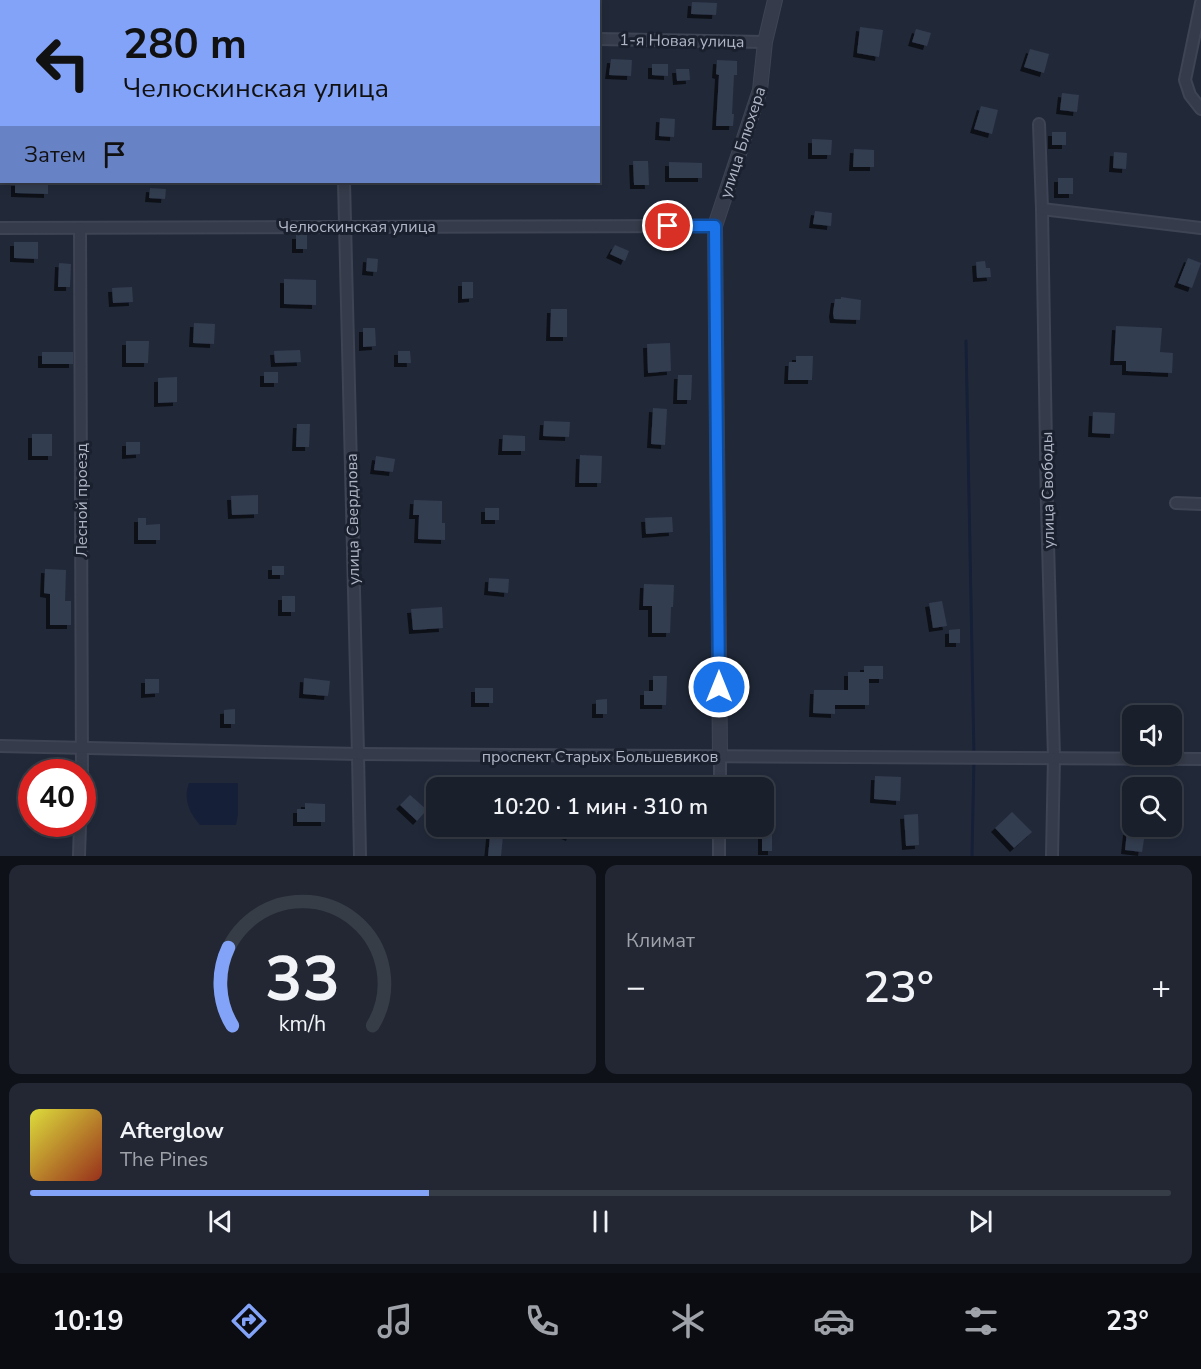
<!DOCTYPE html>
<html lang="ru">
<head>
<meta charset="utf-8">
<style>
	:root { --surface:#191f2b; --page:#222733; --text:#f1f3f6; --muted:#9fa2a9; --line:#373d47; --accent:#83a3f8 }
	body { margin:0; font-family:"Nunito Sans",sans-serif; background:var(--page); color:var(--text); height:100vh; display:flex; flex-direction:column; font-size:22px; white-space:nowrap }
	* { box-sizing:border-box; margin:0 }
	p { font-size:20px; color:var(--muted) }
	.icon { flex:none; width:33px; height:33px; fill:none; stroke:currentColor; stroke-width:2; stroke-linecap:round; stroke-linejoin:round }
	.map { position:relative; height:856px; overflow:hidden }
	.side { display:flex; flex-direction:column; gap:9px; padding:9px; background:#0e1118; flex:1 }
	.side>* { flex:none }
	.hud { position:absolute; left:0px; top:0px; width:600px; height:183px; box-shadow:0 3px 9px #0003,0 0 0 2px var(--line); background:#83a3f8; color:#111; overflow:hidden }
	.buttons { position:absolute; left:1122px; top:705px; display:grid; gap:12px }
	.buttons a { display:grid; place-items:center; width:60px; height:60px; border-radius:12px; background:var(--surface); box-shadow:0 3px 9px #0003,0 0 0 2px var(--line); font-size:30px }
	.speed { position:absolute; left:18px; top:759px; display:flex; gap:12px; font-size:30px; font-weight:700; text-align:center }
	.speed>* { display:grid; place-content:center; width:78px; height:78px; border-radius:50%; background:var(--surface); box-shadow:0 3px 9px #0003,0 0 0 2px var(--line); line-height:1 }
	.speed .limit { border:9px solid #d22; background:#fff; color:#111 }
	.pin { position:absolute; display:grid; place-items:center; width:51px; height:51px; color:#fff; margin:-26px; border:3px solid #fff; border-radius:50%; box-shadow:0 2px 6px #0007 }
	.me { position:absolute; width:66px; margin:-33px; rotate:0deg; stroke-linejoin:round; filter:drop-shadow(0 0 4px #0008) }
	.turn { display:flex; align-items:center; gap:21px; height:126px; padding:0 24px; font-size:27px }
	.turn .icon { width:78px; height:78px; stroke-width:2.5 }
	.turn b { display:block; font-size:42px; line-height:51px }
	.then { display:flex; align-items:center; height:57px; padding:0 24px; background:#0003; gap:12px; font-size:22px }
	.big { font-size:45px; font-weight:600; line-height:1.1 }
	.side .widget { flex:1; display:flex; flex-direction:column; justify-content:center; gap:9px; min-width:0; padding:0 21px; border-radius:12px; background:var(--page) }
	.side .dial { align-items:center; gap:0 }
	.dial svg { height:156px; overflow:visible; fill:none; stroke:var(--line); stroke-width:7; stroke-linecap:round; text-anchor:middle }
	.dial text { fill:var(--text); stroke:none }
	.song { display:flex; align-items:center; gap:18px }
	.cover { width:72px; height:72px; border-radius:9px; background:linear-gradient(135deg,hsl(60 70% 55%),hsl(10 70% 35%)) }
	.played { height:6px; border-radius:3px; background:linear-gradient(90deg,var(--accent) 35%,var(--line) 35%) }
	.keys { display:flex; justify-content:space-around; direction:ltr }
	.heat { display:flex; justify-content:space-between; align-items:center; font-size:33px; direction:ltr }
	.side .tiles { flex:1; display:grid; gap:9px; grid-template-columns:1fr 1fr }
	.widget:last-child { grid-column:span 2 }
	.trip { position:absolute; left:426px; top:777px; width:348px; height:60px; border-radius:12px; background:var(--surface); box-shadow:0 3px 9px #0003,0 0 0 2px var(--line); font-weight:600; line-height:60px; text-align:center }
	.menu { display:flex; height:96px; justify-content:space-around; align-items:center; background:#0a0c11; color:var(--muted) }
	.menu .icon { width:42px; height:42px }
	.menu .active { color:var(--accent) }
	.menu b { font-size:27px; color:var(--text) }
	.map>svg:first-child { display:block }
</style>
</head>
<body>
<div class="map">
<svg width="1201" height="856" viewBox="0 0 1201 856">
	<defs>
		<filter id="shadow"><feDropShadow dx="-4" dy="4" stdDeviation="0" flood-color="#0009"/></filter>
	</defs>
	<rect width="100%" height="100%" fill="#212939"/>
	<path fill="#151f37" d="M189,783H238V814L236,825H200C189,813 183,798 189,783Z"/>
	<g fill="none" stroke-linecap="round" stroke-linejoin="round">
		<path stroke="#151f37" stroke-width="3" d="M966,341L974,757L972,856"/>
	</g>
	<g fill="#333c50" filter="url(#shadow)">
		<path d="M692,2L717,3L716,15L691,14Z"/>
		<path d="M860,27L883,30L879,57L857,53Z"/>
		<path d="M916,29L931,33L927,46L912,42Z"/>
		<path d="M1030,49L1049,54L1044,73L1024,67Z"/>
		<path d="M611,59L632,60L631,76L609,75Z"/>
		<path d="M717,60L737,61V75H734L732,114H734L733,126H716L719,75L716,74Z"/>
		<path d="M652,64H668V76L652,75Z"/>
		<path d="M676,69H689L690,80L677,81Z"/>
		<path d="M1062,93L1079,95L1077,112L1060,110Z"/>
		<path d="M981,106L998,110L992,134L974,129Z"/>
		<path d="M660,118L675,119L674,137L659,136Z"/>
		<rect x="1052" y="132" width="14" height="13"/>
		<path d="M812,139L832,140L831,155H812Z"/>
		<path d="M854,149L874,150V167H853Z"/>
		<path d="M1114,152L1127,153L1126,169L1113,168Z"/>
		<path d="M633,161H648L649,185H634Z"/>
		<path d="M669,162L702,163V178H669Z"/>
		<rect x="1058" y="178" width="15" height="16"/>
		<path d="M15,182H48V194L15,193Z"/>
		<path d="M150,188L166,189L165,199L149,198Z"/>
		<path d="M815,211L832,213L831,226L813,224Z"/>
		<rect x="296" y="235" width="11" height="14"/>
		<path d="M14,242H38V259L14,258Z"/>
		<path d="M615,245L629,251L625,261L610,254Z"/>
		<path d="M367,258L378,259L377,272L366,271Z"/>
		<path d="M1188,258L1201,263L1192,288L1178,283Z"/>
		<path d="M985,261L986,268H990L991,277L977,278L976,262Z"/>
		<path d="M59,263L71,264L70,287H58Z"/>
		<path d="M284,279L316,280V305L284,304Z"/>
		<path d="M462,282H473V298L462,299Z"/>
		<path d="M132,287L133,302L113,303L112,288Z"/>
		<path d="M841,297L861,300L860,320L834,319L833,313L835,299H841Z"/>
		<path d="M551,309H567V337H550Z"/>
		<path d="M194,323L215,324L214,344L193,343Z"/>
		<path d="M1116,326L1162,328L1160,352L1173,353L1172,373L1126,371V361H1114Z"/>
		<path d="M363,328H375L376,346L363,347Z"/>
		<path d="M126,341H149L148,363H126Z"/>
		<path d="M670,343L671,371L648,373L647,344Z"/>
		<path d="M300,350L301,362L275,363L274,351Z"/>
		<path d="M398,351H410L411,363H398Z"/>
		<rect x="42" y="352" width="31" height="12"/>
		<path d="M796,356H813L812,380H788L789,362H796Z"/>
		<rect x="264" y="372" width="14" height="11"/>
		<path d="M678,375H692L691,400H677Z"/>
		<path d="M177,377V402L158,403V378Z"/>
		<path d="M653,408L667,409L665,445L651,444Z"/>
		<path d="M1093,412L1115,413L1114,434L1092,433Z"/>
		<path d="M544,421L570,422L569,437L543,436Z"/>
		<path d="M297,424H310L309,447H296Z"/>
		<rect x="32" y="434" width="20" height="22"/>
		<path d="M503,435L525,436V451H502Z"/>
		<path d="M126,442H140V454L126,455Z"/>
		<path d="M580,455L602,456L601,483H579Z"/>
		<path d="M376,456L395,459L393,472L374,470Z"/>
		<path d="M258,495V514L232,515L231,496Z"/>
		<path d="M414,500L442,501V523H445V540L418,539L419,515H413Z"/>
		<rect x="485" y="508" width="14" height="12"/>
		<path d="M672,517L673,532L646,534L645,518Z"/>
		<path d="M138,518H146V525L160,524V540H138Z"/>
		<rect x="272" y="566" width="12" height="9"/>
		<path d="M45,569L66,570L65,601H71V625H50V594L44,593Z"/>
		<path d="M489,578L509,579L508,593L488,591Z"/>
		<path d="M644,584L674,585L673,607H671L670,633H652V606H643Z"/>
		<rect x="282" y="596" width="13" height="16"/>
		<path d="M942,601L947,626L933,628L929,603Z"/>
		<path d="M442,607L443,628L413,630L411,609Z"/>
		<path d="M960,629V643H949V630Z"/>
		<path d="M864,666H883V679H869V705H835V714L813,713L814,690H848V672H864Z"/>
		<path d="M653,676H667L666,705H644V691H653Z"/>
		<path d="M304,678L330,681L328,696L303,694Z"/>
		<path d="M145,679H159V693L145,694Z"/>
		<rect x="475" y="688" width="18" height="15"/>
		<path d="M607,699V714H596V700Z"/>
		<path d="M235,709V724H224V710Z"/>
		<path d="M875,776L901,777L900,801L874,799Z"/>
		<path d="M681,778L696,779V788H681Z"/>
		<path d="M410,795L427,810L417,821L400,805Z"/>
		<path d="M305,803L325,804V822H297V809H305Z"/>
		<path d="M1012,812L1032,832L1014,848L995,828Z"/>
		<path d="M918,814L919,845L906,846L904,815Z"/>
		<path d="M491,826H504L501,856H488Z"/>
		<path d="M544,826H574L570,837Z"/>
		<rect x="762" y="830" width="10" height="21"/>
		<path d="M1127,831L1145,833L1142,852L1125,850Z"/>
	</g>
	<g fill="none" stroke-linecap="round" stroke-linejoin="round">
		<g stroke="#3e4453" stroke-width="14">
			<g id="minor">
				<path d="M1201,3L1185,80L1190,95L1201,109"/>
				<path d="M0,39H2"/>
				<path d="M598,39L765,42"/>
				<path d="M1039,124L1042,209L1047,508L1054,757L1052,856"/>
				<path d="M344,182L358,754L360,856"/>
				<path d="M1042,209L1201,228"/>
				<path d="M0,228L715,226"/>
				<path d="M80,228L82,772"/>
				<path d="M1176,503L1201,504"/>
				<path d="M0,746L358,754L1201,759"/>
				<path d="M720,788V756"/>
				<path d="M79,856L80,824"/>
				<path d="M719,856V826"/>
			</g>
		</g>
		<g stroke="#3e4453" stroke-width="16">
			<path id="tertiary" d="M720,756L715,226L760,90L765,42L775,0"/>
		</g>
		<use href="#minor" stroke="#353b4a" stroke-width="10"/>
		<use href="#tertiary" stroke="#353b4a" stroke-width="14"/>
	</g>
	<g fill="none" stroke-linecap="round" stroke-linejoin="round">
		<g stroke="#114b97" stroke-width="15">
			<path id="route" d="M668,226H715L719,687"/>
		</g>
		<use href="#route" stroke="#1a73e8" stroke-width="10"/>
	</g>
	<g text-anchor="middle" stroke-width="6" stroke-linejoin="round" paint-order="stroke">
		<g font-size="16" fill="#b0b6c6" stroke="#1a202e">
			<text transform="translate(682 40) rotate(1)" y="6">1-я Новая улица</text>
			<text transform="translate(742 142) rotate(-72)" y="6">улица Блюхера</text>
			<text x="357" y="232">Челюскинская улица</text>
			<text transform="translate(1047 490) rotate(-91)" y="6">улица Свободы</text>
			<text transform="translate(81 500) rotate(-90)" y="6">Лесной проезд</text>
			<text transform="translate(352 519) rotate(-91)" y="6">улица Свердлова</text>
			<text x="600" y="762">проспект Старых Большевиков</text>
		</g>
	</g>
</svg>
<div class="buttons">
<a><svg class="icon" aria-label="sound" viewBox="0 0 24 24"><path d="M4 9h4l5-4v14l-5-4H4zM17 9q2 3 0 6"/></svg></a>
<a><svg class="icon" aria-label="search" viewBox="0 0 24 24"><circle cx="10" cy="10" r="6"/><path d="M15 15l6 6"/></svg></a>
</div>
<div class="speed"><div class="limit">40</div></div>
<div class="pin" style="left:668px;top:226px;background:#d93025"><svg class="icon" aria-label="arrive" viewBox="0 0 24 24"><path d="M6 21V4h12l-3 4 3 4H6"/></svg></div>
<svg class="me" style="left:719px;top:687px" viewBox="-20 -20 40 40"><circle r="17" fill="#1a73e8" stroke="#fff" stroke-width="3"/><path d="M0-11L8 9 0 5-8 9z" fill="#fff"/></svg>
<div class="trip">10:20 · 1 мин · 310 m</div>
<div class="hud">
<div class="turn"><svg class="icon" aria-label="left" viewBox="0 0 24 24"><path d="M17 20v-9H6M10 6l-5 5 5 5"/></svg><div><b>280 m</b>Челюскинская улица</div></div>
<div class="then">Затем<svg class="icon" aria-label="arrive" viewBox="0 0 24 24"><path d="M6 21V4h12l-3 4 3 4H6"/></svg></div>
</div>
</div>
<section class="side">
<div class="tiles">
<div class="widget dial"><svg viewBox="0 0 100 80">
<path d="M14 69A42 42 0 1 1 86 69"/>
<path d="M14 69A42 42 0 0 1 12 29" stroke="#83a3f8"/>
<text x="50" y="56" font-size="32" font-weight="700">33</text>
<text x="50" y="72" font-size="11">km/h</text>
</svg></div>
<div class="widget"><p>Климат</p>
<div class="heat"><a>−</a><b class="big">23°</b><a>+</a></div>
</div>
<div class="widget">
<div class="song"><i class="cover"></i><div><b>Afterglow</b><p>The Pines</p></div></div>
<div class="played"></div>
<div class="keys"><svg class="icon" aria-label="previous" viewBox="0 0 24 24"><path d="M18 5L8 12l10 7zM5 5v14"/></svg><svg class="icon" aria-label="pause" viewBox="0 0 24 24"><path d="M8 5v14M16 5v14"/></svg><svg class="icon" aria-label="next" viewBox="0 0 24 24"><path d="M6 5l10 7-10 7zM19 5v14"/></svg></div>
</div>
</div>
</section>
<nav class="menu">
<b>10:19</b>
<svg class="icon active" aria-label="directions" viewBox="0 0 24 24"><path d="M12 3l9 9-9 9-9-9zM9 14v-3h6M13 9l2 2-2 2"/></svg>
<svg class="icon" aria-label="music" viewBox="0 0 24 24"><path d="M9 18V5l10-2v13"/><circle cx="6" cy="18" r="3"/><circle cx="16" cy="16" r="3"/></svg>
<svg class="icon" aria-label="phone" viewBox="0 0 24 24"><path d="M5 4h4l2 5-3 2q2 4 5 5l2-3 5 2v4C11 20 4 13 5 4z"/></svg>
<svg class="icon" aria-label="climate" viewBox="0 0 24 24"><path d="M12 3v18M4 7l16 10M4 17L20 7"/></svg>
<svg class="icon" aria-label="car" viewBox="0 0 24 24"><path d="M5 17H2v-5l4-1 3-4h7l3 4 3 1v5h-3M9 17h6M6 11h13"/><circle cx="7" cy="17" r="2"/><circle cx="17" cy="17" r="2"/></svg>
<svg class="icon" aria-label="filters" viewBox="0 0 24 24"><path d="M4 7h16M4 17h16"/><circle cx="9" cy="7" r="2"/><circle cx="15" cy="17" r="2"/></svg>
<b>23°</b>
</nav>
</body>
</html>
